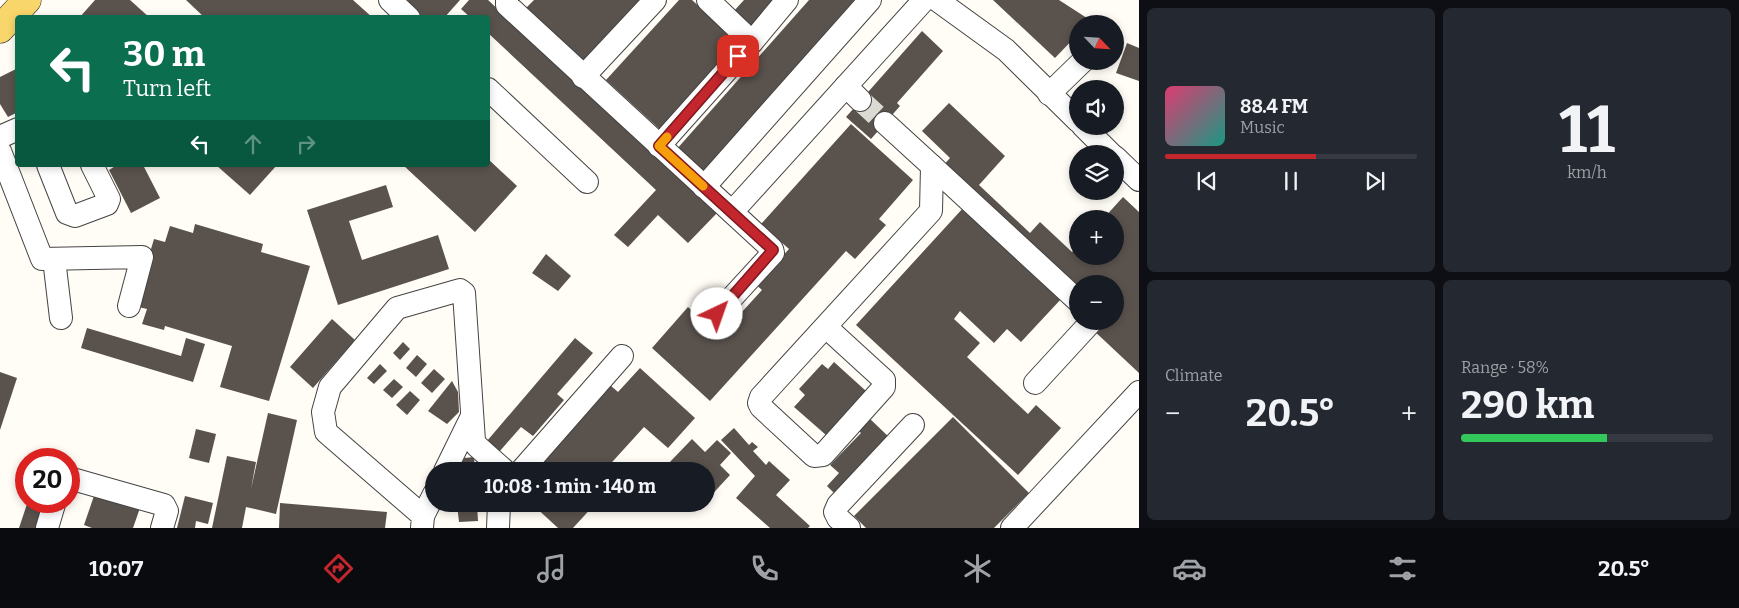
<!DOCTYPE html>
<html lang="en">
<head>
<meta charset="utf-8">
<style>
	:root { --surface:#171b24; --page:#242831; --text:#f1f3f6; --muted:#9ea1a6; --line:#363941; --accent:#c4262e }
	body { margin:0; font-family:Bitter,serif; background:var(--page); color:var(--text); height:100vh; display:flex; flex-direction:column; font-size:19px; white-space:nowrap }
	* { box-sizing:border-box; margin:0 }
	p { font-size:16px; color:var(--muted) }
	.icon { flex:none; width:28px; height:28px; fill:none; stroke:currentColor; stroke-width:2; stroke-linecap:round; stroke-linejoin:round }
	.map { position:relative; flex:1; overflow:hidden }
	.details { display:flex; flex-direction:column; gap:8px; padding:8px; background:#0d0f14; width:600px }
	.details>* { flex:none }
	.banner { position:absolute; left:15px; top:15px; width:475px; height:152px; border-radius:5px; box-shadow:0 2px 8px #0003; background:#0b6e4f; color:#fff; overflow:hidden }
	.needle { width:32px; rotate:115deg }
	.controls { position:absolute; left:1069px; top:15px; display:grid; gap:10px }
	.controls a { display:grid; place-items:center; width:55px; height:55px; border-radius:50%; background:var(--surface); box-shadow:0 2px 8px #0003; font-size:25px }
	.speed { position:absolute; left:15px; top:448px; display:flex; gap:10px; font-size:25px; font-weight:700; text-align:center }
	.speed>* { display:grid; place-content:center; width:65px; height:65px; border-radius:50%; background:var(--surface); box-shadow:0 2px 8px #0003; line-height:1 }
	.speed .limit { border:8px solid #d22; background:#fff; color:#111 }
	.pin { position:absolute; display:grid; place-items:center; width:42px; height:42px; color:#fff; margin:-21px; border-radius:10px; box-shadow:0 2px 8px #0006 }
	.me { position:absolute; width:55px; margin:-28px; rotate:42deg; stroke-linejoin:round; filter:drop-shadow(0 0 4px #0008) }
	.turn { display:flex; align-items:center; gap:18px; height:105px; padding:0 25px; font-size:22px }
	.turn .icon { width:65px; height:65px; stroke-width:2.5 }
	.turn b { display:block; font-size:35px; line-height:42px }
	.lanes { display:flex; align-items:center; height:48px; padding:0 25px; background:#0003; justify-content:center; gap:25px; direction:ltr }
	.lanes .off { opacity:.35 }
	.big { font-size:38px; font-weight:700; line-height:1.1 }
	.details .tile { flex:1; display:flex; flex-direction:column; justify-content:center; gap:8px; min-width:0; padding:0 18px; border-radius:8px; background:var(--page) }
	.details .dial { align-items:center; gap:0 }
	.dial b { font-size:65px; line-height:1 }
	.song { display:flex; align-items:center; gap:15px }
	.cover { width:60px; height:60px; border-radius:8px; background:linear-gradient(135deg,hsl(340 70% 55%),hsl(170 70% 35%)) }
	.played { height:5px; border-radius:2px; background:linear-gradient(90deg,var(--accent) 60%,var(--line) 60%) }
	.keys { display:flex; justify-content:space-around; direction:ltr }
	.heat { display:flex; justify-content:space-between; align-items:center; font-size:28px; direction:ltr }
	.charge { height:8px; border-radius:4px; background:linear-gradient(90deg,#34c759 58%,var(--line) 0) }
	.details .tiles { flex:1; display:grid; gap:8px; grid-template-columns:repeat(2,1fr) }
	.trip { position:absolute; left:425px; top:462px; width:290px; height:50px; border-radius:25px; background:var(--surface); box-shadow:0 2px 8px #0003; font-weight:700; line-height:50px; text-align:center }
	.tab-bar { display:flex; height:80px; justify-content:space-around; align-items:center; background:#090b0e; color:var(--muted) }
	.tab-bar .icon { width:35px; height:35px }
	.tab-bar .selected { color:var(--accent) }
	.tab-bar b { font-size:22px; color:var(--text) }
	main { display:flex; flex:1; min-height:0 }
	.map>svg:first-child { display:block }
</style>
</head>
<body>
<main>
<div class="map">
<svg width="1139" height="528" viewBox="0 0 1139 528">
	<rect width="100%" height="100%" fill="#fffdf5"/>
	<g fill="#5a524d">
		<path d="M95,0H130L150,18H79Z"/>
		<path d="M186,0H353L373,18H205Z"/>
		<path d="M401,0H460L444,18H420Z"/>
		<path d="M469,0H488L717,213L688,243L658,215L628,247L614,235L656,190L488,33V18H471L461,9Z"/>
		<path d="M534,0H646L584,65L525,9Z"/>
		<path d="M679,0H692L744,47L665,134L606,80Z"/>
		<path d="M744,0H783L755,32L733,12Z"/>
		<path d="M809,0H858L703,175L676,150Z"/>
		<path d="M993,0H1059L1090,20L1087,24H1078V34L1055,58Z"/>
		<path d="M922,31L943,51L897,103L900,106L871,139L846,117Z"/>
		<path d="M1127,43L1139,48V81L1116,73Z"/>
		<path d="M18,68V112L8,117L0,104V77Z"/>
		<path d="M949,103L1005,156L979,185L1030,233L1040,222L1072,252L1078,246V256H1115V219H1103L1123,197L1139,212V373L1091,328L1098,321H1115V284H1078V296L941,168L950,158L922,131Z"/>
		<path d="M851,124L913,180L879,219L886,225L855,259L846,251L710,401L652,348L688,307L720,336L762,290L753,282L767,273L789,249L761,224Z"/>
		<path d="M488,159L517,186L475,232L403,165H488Z"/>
		<path d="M117,165H143L160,198L131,213L109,170Z"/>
		<path d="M216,165H277L250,195Z"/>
		<path d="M386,185L393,207L349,221L362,260L438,235L449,269L338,305L307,210Z"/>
		<path d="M964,207L1062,298L1021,342L1007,329L994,343L960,311L954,319L980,343L967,357L1028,414L1036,405L1061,428L1018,475L856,325Z"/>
		<path d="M195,224L263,244L261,252L310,266L269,401L220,387L232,346L165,326L164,330L142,324L147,309L134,306L154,239L165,242L170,226L193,233Z"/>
		<path d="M546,254L571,276L558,291L532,273Z"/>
		<path d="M332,319L355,340L313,388L290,367Z"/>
		<path d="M87,328L181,356L186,338L205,344L193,382L81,348Z"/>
		<path d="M575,338L593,353L557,394L564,400L533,436L521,427L499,452L487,441Z"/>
		<path d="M403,342L410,349L400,360L393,353Z"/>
		<path d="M417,355L427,364L416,377L406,368Z"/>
		<path d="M834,362L866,391L826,435L794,407L805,395L799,389L822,364L828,369Z"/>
		<path d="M380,364L387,371L374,384L367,378Z"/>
		<path d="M640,368L695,418L668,448L644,427L604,471H532L610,385L618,392Z"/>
		<path d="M434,369L445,379L432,393L421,383Z"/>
		<path d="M0,372L17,378L0,430Z"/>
		<path d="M394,379L403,387L392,398L383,390Z"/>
		<path d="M452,381L458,392L459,412L447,424L428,411Z"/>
		<path d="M410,391L420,400L407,415L396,405Z"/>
		<path d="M268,413L297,420L276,514L246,507L242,528H212L227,456L256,462L251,489Z"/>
		<path d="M953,417L1029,493L994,528H866L854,516Z"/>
		<path d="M869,418L890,438L836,495L827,486L839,473L830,465L861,433L858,430Z"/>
		<path d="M734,428L749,445L752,442L758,447L753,451L766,465L769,461L790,480L776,495L810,526L808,528H770L736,498L755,476L721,440Z"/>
		<path d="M196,429L216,434L209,463L189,458Z"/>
		<path d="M692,439L705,452L717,440L731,453L720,465L730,475L706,501V471H675L668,464Z"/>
		<path d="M474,457L475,471H455V459Z"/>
		<path d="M96,490L141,505L133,528H92L84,525Z"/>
		<path d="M185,496L213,503L208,524L196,521L195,528H177Z"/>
		<path d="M28,501H46L37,528H19Z"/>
		<path d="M280,503L387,512L385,528H279Z"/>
		<path d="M457,504H477L478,521L459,522Z"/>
		<path d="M532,504H595L573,528H558Z"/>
	</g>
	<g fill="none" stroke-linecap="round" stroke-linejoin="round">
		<path stroke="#dbdad3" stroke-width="22" stroke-dasharray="22 11" stroke-linecap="butt" d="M860,100L885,123"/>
		<g stroke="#444" stroke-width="24">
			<g id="minor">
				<path d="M390,0L409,18"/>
				<path d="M507,0V5L772,249L773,253L717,314"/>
				<path d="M937,0L1006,50L1078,121"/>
				<path d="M752,42L787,0"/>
				<path d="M583,77L655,0"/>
				<path d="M846,86L860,100"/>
				<path d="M488,89L587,182"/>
				<path d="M1049,94L1083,61"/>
				<path d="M1083,126L1111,154"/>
				<path d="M0,137L18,129"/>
				<path d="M659,146L752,42L708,0"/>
				<path d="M0,151L42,259L142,257L129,306"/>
				<path d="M1115,157L1139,180"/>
				<path d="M48,165L67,213L75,216L107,204L109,199L92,165"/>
				<path d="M932,166L1078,301"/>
				<path d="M704,187L870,0"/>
				<path d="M732,212L924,0"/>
				<path d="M54,259L61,318"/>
				<path d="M826,327L884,380V387L823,455L814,456L761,407L759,403L761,397L931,211L932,166L885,123"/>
				<path d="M1035,383L1092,321"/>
				<path d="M445,471L472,416"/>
				<path d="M521,471L622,356"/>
				<path d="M69,478L164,505L167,511L162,528"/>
				<path d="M423,516L434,494"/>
				<path d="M47,528L55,501"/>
				<path d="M422,528L423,516L326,432L323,412L330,387L397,308L460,290L464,293L474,441L477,446L505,471"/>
				<path d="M498,528L499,504"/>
				<path d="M849,528L838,518L835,512L838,505L913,425"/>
				<path d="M1012,528L1139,392"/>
			</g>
		</g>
		<g stroke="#222" stroke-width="29">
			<path id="major" d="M0,29L27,0"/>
		</g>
		<use href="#minor" stroke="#fff" stroke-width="22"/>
		<use href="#major" stroke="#f9d66b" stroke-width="28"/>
	</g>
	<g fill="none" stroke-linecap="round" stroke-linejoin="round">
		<g stroke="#7f191e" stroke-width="12">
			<path id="route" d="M717,314L773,250L659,146L738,56"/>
		</g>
		<use href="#route" stroke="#c4262e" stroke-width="9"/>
		<path stroke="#f59e0b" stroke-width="9" d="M667,137L659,146L703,186"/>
	</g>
</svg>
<div class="controls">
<a><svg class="needle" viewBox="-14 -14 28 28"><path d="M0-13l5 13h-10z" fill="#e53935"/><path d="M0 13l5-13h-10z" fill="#9ea1a6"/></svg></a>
<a><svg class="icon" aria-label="sound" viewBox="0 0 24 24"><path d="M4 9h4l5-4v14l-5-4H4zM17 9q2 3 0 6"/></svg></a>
<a><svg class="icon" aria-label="layers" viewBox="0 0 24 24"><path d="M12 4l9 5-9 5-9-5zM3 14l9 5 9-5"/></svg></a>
<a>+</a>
<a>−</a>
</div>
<div class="speed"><div class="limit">20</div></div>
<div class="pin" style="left:738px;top:56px;background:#d93025"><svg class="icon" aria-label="arrive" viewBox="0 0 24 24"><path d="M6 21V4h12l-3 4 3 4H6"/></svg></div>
<svg class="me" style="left:717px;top:314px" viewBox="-20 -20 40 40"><circle r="19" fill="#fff"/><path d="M0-13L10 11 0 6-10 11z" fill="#c4262e"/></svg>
<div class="trip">10:08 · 1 min · 140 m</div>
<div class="banner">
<div class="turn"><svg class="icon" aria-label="left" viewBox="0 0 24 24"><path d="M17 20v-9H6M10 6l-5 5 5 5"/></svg><div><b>30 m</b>Turn left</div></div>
<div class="lanes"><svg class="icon" aria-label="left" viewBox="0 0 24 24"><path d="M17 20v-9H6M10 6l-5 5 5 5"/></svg><svg class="icon off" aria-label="ahead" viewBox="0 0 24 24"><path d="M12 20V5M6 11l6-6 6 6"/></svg><svg class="icon off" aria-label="right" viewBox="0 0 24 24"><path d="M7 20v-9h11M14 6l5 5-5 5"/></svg></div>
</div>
</div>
<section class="details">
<div class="tiles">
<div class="tile">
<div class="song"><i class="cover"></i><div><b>88.4 FM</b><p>Music</p></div></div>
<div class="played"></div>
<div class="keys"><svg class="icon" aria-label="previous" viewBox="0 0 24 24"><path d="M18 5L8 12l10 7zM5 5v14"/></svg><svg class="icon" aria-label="pause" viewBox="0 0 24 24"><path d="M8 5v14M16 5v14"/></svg><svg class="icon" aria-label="next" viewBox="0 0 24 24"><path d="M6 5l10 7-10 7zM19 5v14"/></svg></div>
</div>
<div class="tile dial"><b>11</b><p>km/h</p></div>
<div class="tile"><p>Climate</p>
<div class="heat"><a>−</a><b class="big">20.5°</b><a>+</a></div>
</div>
<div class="tile"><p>Range · 58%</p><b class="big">290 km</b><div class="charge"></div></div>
</div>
</section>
</main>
<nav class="tab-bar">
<b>10:07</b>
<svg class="icon selected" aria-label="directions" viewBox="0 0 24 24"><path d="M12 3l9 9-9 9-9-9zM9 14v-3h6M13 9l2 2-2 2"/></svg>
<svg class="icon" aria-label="music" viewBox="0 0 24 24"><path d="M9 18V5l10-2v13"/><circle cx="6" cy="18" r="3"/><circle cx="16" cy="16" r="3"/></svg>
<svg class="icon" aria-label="phone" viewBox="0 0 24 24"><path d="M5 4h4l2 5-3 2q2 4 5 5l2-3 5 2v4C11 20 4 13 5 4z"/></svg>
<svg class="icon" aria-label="climate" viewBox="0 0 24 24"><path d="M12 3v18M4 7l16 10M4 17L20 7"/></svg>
<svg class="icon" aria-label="car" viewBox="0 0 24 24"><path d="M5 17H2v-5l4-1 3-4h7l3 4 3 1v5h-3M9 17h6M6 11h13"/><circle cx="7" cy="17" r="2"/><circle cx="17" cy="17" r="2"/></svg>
<svg class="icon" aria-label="filters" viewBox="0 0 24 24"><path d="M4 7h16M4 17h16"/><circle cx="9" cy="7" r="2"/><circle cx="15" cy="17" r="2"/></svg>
<b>20.5°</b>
</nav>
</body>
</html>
